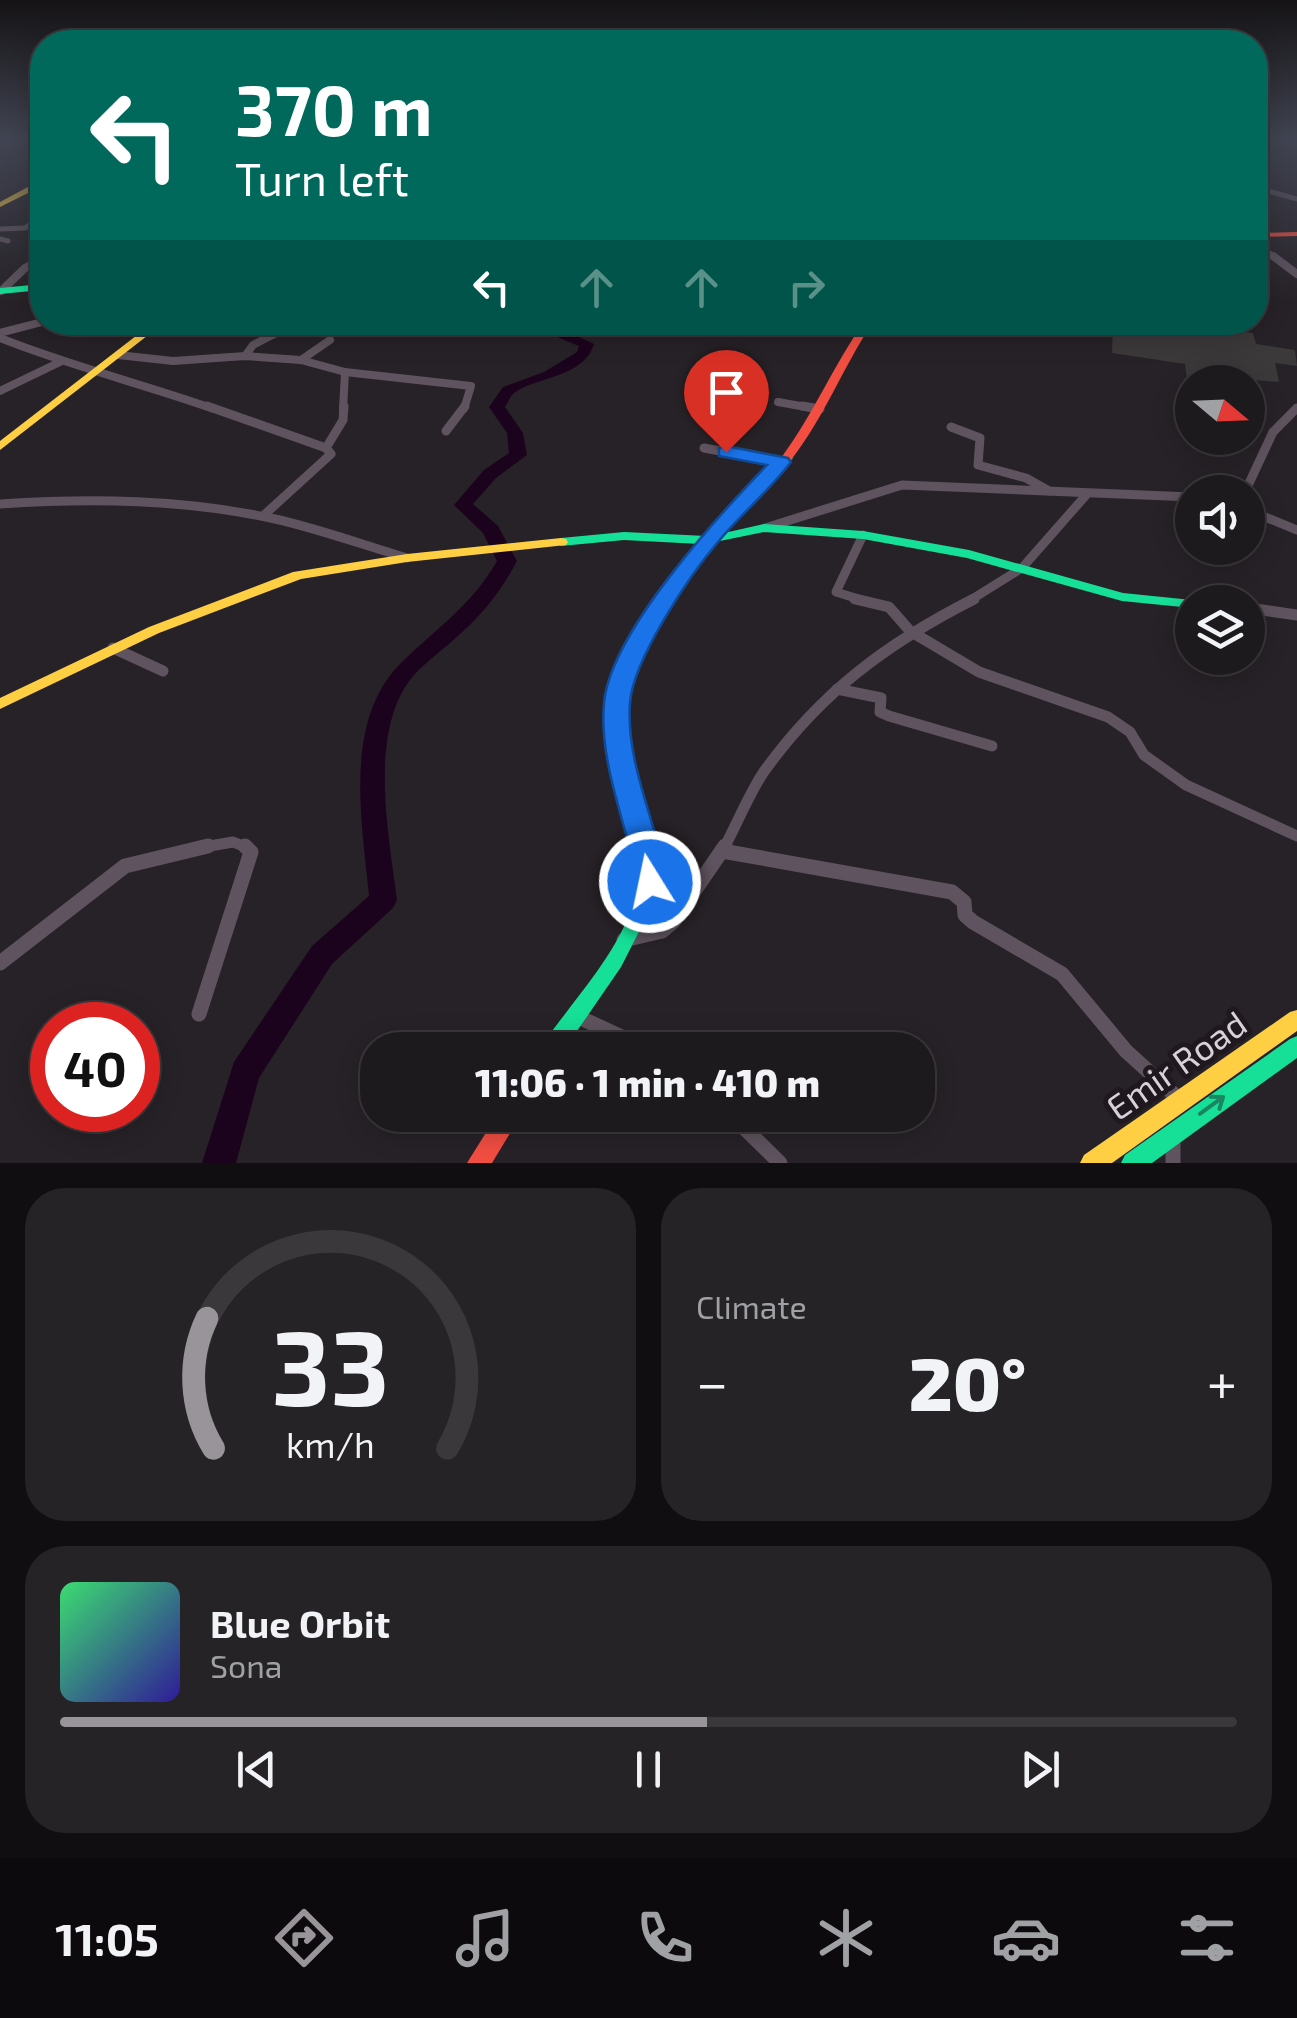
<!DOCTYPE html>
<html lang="en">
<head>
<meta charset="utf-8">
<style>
	:root { --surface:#1d1a1d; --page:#252326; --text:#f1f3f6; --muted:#a0a1a4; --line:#3b383b; --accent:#999499 }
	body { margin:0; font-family:"Exo 2",sans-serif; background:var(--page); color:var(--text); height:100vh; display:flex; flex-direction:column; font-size:38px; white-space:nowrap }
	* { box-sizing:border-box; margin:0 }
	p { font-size:32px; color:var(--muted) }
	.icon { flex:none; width:55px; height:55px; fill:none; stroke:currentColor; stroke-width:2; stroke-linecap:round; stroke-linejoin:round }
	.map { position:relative; height:1163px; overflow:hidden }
	.side { display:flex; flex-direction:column; gap:25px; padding:25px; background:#100e10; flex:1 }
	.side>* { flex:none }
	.guide { position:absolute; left:30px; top:30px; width:1238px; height:305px; border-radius:40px; box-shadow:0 5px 25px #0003,0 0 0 2px var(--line); background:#00695c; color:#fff; overflow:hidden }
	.needle { width:65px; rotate:109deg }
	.buttons { position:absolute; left:1175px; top:365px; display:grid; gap:20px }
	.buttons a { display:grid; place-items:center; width:90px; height:90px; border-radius:50%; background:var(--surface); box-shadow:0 5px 25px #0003,0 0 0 2px var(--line); font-size:50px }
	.speed { position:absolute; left:30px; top:1002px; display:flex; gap:20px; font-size:50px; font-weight:700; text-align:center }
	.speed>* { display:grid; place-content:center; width:130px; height:130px; border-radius:50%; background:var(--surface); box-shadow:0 5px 25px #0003,0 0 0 2px var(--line); line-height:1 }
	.speed .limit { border:15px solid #d22; background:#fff; color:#111 }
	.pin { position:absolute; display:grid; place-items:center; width:85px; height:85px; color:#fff; margin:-102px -42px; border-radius:50% 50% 50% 0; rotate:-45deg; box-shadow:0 0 10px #0007 }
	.pin .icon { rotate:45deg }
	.me { position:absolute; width:110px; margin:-55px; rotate:350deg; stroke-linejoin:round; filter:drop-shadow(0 0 8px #0008) }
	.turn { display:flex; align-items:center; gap:35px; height:210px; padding:0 40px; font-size:45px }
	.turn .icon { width:130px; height:130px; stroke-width:2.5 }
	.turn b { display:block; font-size:70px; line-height:85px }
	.lanes { display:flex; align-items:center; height:95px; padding:0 40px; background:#0003; justify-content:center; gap:50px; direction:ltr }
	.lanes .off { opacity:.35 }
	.big { font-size:75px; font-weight:800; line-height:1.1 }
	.side .card { flex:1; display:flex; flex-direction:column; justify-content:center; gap:15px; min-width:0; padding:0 35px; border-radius:40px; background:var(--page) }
	.side .dial { align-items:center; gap:0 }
	.dial svg { height:260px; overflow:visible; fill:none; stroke:var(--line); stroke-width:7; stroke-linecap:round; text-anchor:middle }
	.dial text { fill:var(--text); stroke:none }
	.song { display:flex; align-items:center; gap:30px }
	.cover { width:120px; height:120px; border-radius:15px; background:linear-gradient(135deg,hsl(140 70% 55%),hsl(250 70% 35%)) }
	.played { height:10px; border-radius:5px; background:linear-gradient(90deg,var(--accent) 55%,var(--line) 55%) }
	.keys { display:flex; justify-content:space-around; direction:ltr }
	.heat { display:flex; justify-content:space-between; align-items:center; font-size:55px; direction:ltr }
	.side .tiles { flex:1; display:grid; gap:25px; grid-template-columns:1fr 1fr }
	.card:last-child { grid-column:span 2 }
	.trip { position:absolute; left:360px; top:1032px; width:575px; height:100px; border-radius:40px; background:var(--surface); box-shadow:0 5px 25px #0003,0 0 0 2px var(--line); font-weight:800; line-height:100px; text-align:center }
	.tabs { display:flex; height:160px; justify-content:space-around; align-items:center; background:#0c0a0c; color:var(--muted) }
	.tabs .icon { width:70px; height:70px }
	.tabs .current { color:var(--accent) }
	.tabs b { font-size:45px; color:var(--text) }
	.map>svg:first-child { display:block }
</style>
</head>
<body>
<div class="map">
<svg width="1297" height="1163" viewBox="0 0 1297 1163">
	<rect width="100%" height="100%" fill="#272227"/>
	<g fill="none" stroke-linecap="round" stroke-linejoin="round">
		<path fill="#1c031d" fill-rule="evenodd" d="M542,322H556L555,326L594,344C584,378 534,377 514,393C510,397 508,402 505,407L523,433L527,455L496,478L473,504L498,526L517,561C502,589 484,613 460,634C445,648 428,660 414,675C367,729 389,835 397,900L393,908L332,964L259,1078L236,1163H202L234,1062L312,946L369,896C362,821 342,719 403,661C437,628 473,604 497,561L483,533L454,505L484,470L509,453L507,433L489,407L503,387L544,372L577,352L579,346L543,331Z"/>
	</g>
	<path fill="#3c393a" d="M1155,322L1241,325L1242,332L1253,333L1256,344L1295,350L1297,366L1275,363L1279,382L1225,378L1226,382H1202L1187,380L1185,364L1112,353L1113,328L1156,334Z"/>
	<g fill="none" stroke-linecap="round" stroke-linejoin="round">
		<g stroke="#5e535e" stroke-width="5">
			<path d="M1255,187L1297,199"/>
			<path d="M0,229L25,228L42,215"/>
			<path d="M0,239L8,241"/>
			<path d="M1255,242L1276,258"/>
		</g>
		<g stroke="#5e535e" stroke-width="8">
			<path d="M1273,256L1297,274"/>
			<path d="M1,291L25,268L42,259"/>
			<path d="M0,333L42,322"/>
			<path d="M0,338C70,366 143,384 214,409"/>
			<path d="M118,355L173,361L245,356L301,360L345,372L471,386L464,409"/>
			<path d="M245,356L253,345L280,331"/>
			<path d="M301,360L330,340"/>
			<path d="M0,391L60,362"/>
			<path d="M778,402L817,409"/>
			<path d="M343,409L345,372"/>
		</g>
		<g stroke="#5e535e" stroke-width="9">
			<path d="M207,406L326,448L331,454L263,516"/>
			<path d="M802,406L820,409"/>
			<path d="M951,427L980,438L978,465L1026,478L1049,491"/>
			<path d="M446,431L465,406"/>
			<path d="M326,448L343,420L344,406"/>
			<path d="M704,448L781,462"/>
			<path d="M1245,492L1273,432L1297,408"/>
			<path d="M0,504C92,498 184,499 275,519C320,529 363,545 407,558"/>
			<path d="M1248,510L1297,530"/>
			<path d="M765,528L902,485L1192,497"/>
			<path d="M863,535L836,592L865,601"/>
			<path d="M969,601L1022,568L1087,494"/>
		</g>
		<g stroke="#5e535e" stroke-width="11">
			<path d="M855,599L889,607L910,631L979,672L1108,717L1130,732L1144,755L1186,785L1297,836"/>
			<path d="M1248,608L1297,615"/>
			<path d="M113,648L163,671"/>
			<path d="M837,689L881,698L880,712L889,716L992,746"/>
			<path d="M198,848L233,842L248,848"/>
			<path d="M724,848C737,824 748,796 763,773C820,693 887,643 974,599"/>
		</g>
		<g stroke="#5e535e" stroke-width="15">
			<path d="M722,851L952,892L964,902L965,915L973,922L1062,974L1126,1051L1179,1099"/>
			<path d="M624,940L662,931L673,922L725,846"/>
			<path d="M0,963L125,866L208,846"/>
			<path d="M199,1014L251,852L245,846"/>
			<path d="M574,1015L650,1050"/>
			<path d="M731,1115L780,1163"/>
			<path d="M1173,1139V1163"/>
		</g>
		<g fill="#16e098" fill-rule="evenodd">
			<path d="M42,284V290L0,294V288Z"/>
			<path d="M787,454L793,458L791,460L724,533L764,524L863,531L969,550L1123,593L1192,600L1198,602H1192V608L1122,601L967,558L863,539L764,532L715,542L671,596L653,626L638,658L628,691L625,714L626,736L630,757L649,820L657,863L656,887L649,912L621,967L564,1050H541C548,1034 561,1020 571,1006C598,971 629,932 637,887C644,849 628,812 618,776C613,756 609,736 609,716C611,650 659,591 700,544L624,540L561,546L554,542L561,538L624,532L706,536L783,456Z"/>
			<path d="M1297,1036V1058L1152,1163H1121L1125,1155L1290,1039Z"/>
		</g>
		<g fill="#ffcf43" fill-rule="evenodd">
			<path d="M39,181H42V186L0,207V202Z"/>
			<path d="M154,322H165L0,450V441Z"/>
			<path d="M561,538L566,539L568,542L566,545L407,562L301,579L159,633L0,709V698L149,627L293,572L407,554Z"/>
			<path d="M1297,1010V1031L1112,1163H1080L1084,1155L1290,1012Z"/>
		</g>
		<g fill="#f24e42" fill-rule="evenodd">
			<path d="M1297,232V236L1255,237V233Z"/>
			<path d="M864,322H873C843,367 824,418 791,460H783L781,458C813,415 833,366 864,322Z"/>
			<path d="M497,1115H521L492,1163H467Z"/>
		</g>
	</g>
	<defs><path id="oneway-shaft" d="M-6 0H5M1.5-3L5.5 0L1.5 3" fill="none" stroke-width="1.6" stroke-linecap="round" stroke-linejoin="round" transform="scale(2.5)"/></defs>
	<use stroke="#1a8661" href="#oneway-shaft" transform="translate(1212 1105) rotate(-36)"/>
	<linearGradient id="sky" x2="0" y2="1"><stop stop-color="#151315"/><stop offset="0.46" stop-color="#414452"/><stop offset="1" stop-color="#414452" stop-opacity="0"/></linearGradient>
	<rect width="1297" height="302" fill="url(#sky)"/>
	<path fill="#1a73e8" stroke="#114b97" stroke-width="2.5" d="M726,446L788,458L791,462C769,491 741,514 718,542C689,576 633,660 630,703C626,755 650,811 663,861L665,882L660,890L650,894L639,890L633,861C621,811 599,755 604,703C610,633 718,516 767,465L719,456V448Z"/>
	<g text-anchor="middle" stroke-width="10" stroke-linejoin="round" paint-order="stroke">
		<g font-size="35" fill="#d7d2d7" stroke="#1f181e">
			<text transform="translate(1177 1066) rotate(-35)" y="12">Emir Road</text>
		</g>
	</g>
</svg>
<div class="buttons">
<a><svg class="needle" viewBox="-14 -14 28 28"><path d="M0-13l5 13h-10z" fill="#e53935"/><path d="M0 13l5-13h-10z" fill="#a0a1a4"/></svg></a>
<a><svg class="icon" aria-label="sound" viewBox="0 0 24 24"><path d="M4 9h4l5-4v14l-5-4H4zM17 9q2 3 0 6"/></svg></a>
<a><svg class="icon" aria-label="layers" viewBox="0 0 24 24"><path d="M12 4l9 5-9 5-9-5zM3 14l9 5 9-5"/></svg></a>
</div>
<div class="speed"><div class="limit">40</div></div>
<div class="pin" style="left:726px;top:452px;background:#d93025"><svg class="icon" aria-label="arrive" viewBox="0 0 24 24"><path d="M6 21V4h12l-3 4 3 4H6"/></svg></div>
<svg class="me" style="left:650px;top:882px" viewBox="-20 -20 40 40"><circle r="17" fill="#1a73e8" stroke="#fff" stroke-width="3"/><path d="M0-11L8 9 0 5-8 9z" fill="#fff"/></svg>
<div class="trip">11:06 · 1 min · 410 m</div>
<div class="guide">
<div class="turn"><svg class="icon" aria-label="left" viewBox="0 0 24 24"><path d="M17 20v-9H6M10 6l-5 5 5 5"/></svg><div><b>370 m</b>Turn left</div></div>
<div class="lanes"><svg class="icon" aria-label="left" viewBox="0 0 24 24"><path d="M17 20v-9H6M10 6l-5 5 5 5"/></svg><svg class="icon off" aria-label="ahead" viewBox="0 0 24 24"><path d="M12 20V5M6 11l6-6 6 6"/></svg><svg class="icon off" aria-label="ahead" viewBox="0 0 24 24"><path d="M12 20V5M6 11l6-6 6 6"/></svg><svg class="icon off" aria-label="right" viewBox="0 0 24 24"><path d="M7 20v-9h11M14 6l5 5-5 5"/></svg></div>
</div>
</div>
<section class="side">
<div class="tiles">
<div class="card dial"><svg viewBox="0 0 100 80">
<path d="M14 69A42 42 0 1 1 86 69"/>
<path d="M14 69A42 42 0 0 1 12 29" stroke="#999499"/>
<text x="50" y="56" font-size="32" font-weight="700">33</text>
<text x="50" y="72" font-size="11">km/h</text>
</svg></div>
<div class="card"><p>Climate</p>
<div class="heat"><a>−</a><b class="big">20°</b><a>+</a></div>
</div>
<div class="card">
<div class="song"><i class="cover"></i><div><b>Blue Orbit</b><p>Sona</p></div></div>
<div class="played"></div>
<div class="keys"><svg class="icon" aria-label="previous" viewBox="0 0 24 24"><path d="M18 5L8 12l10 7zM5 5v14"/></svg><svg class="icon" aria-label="pause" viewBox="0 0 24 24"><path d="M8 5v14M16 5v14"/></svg><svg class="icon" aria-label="next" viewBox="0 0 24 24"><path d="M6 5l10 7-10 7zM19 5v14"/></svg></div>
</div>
</div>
</section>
<nav class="tabs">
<b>11:05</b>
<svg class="icon current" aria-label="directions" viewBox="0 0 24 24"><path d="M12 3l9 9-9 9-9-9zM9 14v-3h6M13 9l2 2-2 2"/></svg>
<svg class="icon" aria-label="music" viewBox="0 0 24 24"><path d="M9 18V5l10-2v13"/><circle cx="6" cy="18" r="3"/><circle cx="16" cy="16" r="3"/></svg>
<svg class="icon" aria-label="phone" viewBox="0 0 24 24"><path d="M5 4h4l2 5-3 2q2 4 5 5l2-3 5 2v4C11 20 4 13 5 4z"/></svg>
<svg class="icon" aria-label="climate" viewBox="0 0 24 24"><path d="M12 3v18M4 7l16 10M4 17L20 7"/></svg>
<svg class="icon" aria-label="car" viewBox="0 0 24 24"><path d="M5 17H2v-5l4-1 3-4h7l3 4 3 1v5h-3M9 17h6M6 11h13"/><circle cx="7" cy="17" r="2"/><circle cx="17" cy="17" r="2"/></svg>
<svg class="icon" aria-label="filters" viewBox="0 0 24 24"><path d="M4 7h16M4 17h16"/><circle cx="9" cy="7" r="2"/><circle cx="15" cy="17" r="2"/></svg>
</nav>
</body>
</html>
